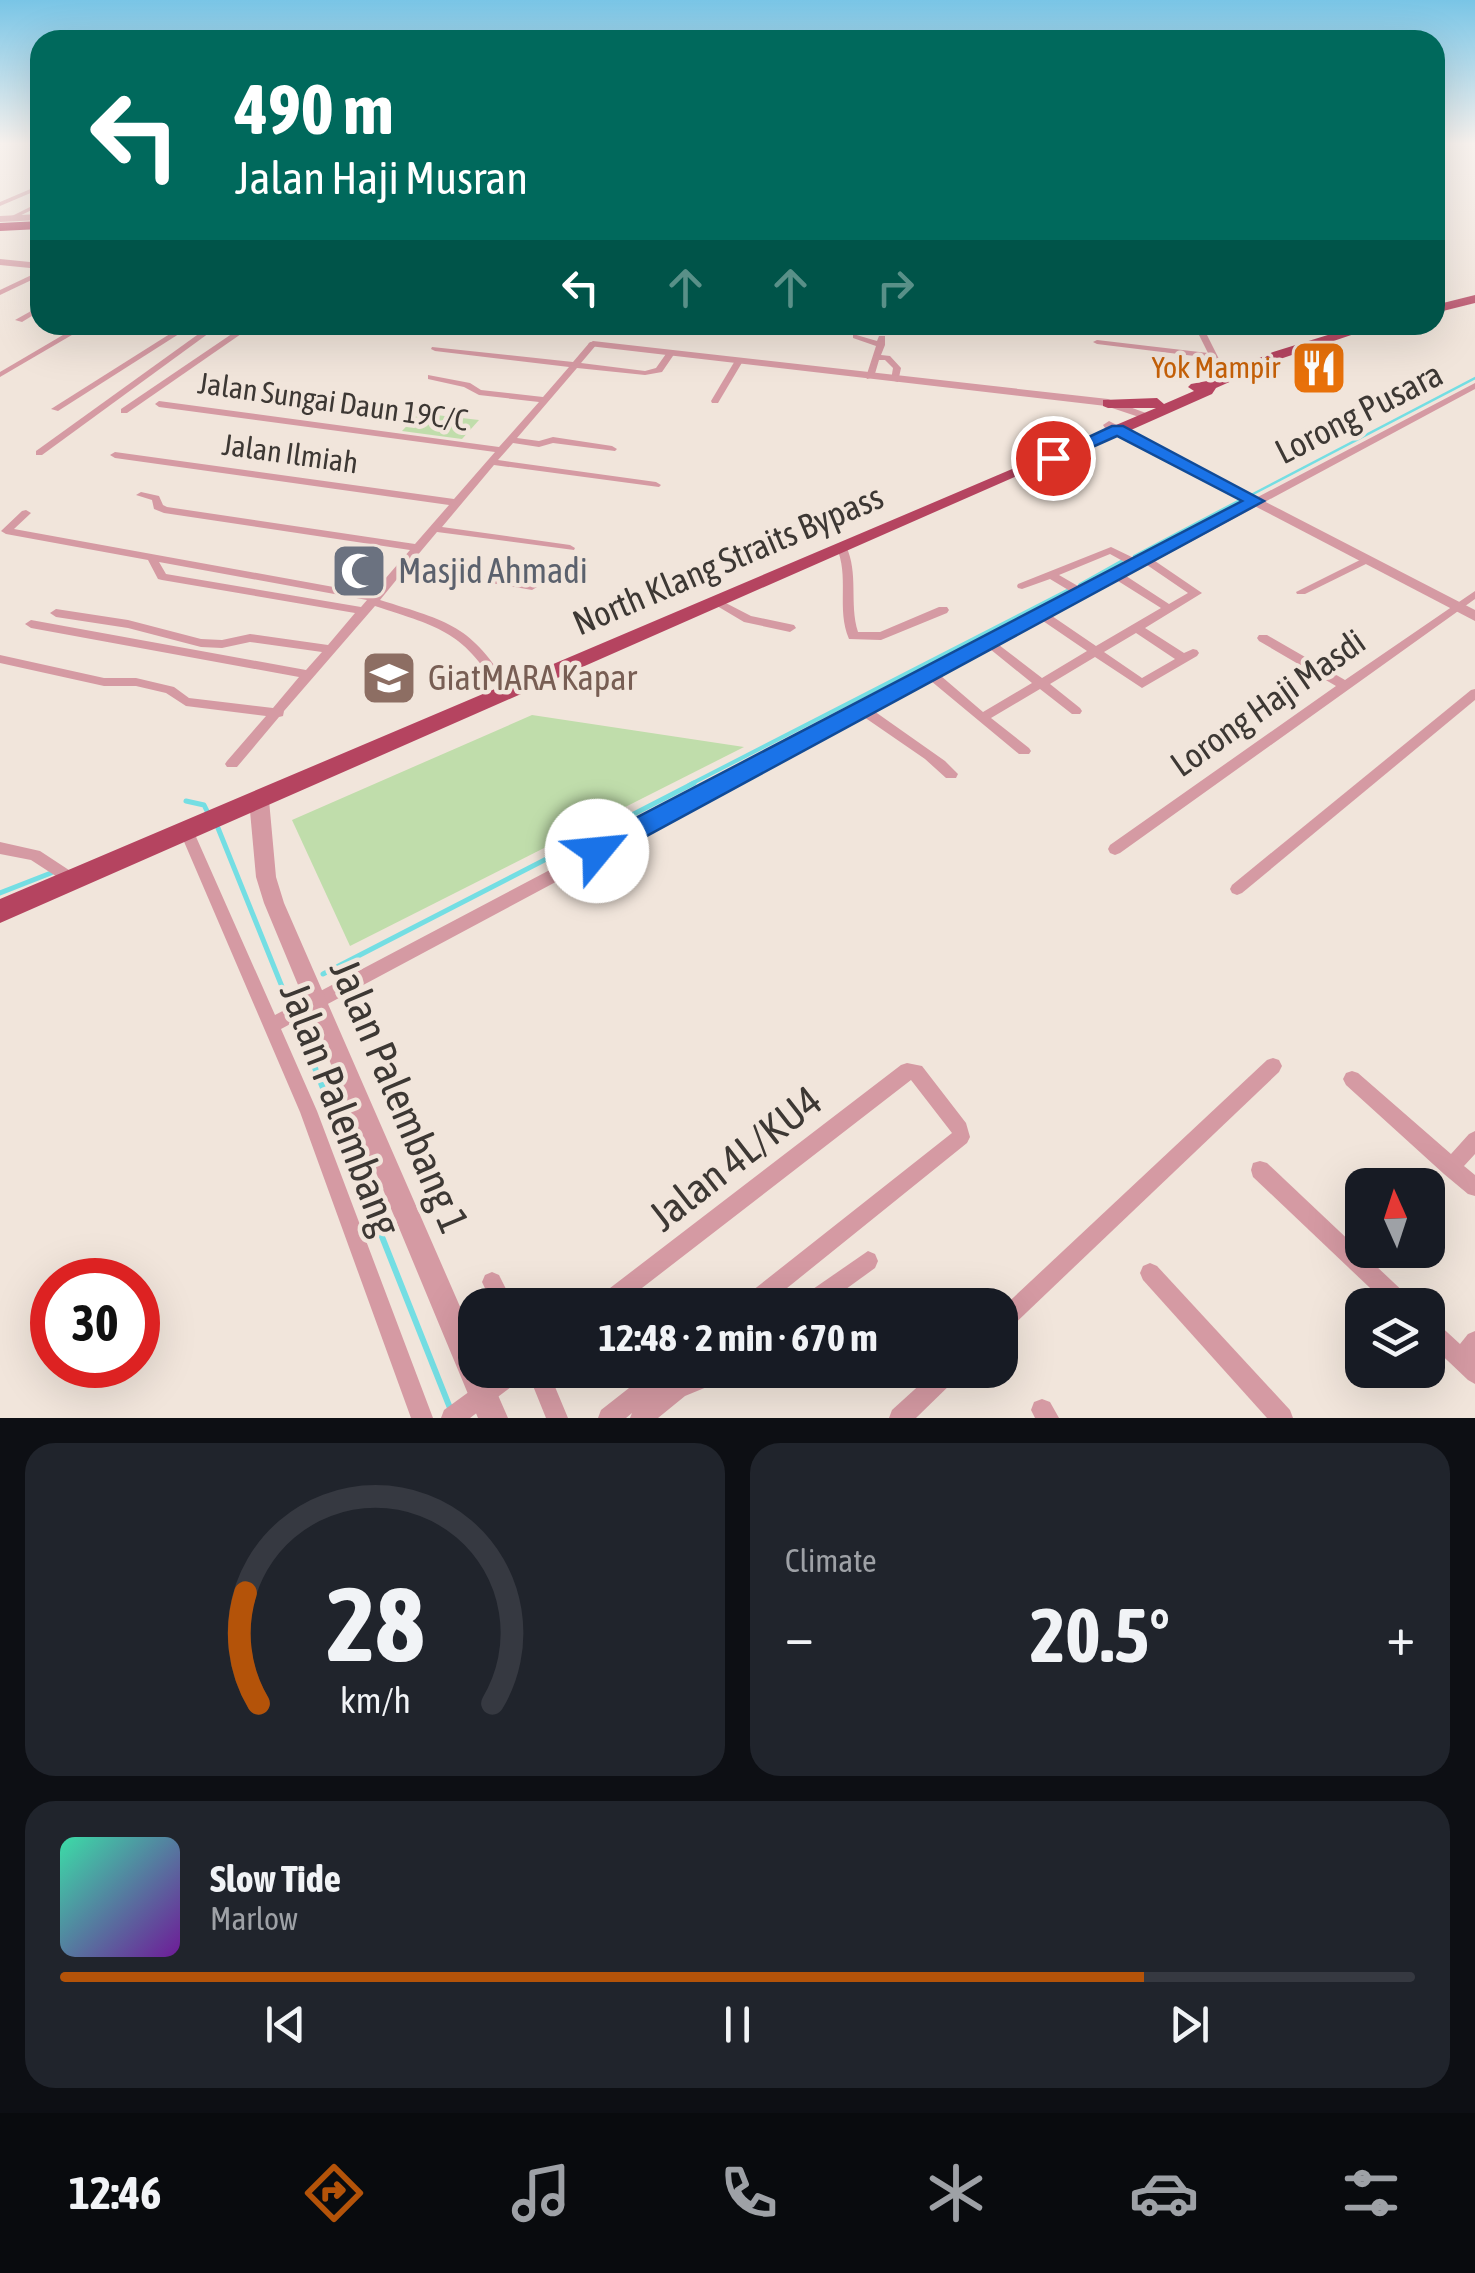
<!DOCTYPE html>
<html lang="en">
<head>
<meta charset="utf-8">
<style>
	:root { --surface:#171b24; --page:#20242c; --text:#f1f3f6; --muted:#9ea1a6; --line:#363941; --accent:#b45309 }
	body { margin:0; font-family:"Asap Condensed",sans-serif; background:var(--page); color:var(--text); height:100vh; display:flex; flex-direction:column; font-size:38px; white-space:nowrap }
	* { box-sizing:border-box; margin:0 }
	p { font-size:32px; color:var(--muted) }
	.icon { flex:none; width:55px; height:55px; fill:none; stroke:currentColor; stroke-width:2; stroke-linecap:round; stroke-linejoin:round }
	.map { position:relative; height:1418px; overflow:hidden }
	.drawer { display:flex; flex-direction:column; gap:25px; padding:25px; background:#0d0f14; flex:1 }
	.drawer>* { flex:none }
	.banner { position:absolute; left:30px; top:30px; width:1415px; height:305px; border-radius:30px; box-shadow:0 10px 40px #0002; background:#00695c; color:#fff; overflow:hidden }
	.needle { width:65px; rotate:357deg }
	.fabs { position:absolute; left:1345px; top:1168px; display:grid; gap:20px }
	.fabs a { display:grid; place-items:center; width:100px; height:100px; border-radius:20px; background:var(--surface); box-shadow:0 10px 40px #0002; font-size:50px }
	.speed { position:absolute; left:30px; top:1258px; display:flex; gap:20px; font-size:50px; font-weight:700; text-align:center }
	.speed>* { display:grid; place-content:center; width:130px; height:130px; border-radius:50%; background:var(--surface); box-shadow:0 10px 40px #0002; line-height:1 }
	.speed .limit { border:15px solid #d22; background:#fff; color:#111 }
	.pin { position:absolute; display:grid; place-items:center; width:85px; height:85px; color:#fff; margin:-42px; border:5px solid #fff; border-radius:50%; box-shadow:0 2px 10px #0007 }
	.me { position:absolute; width:110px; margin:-55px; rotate:62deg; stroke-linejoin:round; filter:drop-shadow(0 0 8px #0008) }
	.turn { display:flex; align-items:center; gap:35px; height:210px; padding:0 40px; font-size:45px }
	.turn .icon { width:130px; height:130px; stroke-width:2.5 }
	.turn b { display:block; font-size:70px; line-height:85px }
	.lanes { display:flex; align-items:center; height:95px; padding:0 40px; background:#0003; justify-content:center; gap:50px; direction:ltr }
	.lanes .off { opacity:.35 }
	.big { font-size:75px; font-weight:700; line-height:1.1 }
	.drawer .widget { flex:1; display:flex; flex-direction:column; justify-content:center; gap:15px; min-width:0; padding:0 35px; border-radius:30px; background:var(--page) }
	.drawer .dial { align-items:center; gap:0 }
	.dial svg { height:260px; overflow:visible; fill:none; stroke:var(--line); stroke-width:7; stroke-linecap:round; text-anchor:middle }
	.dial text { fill:var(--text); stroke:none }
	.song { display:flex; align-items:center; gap:30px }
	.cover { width:120px; height:120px; border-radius:15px; background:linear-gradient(135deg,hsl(160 70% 55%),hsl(280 70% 35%)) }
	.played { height:10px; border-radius:5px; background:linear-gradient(90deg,var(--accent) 80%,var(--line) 80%) }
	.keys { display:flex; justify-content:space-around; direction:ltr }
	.heat { display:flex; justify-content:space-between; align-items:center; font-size:55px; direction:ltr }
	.drawer .tiles { flex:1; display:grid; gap:25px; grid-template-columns:1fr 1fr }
	.widget:last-child { grid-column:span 2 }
	.trip { position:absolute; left:458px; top:1288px; width:560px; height:100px; border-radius:30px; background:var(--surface); box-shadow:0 10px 40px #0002; font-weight:700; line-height:100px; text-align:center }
	.tabs { display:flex; height:160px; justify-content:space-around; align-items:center; background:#090b0e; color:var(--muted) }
	.tabs .icon { width:70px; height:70px }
	.tabs .current { color:var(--accent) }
	.tabs b { font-size:45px; color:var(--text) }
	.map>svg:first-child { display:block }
</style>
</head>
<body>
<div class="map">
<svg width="1475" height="1418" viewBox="0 0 1475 1418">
	<rect width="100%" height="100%" fill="#f1e5db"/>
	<g fill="#c0ddab">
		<path d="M419,413L479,420L462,439L402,431Z"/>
		<path d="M532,715L744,747L350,946L292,820Z"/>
	</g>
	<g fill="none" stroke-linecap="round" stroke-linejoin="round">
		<g stroke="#74dee3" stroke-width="2.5">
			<path d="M1253,494L1475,378"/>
			<path d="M1134,556L1242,499"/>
			<path d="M1117,565L1122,562"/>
		</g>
		<g stroke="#74dee3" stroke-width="4">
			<path d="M1080,585L1121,562"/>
			<path d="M689,785L1067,591"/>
		</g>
		<g stroke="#74dee3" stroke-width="5">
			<path d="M186,801L204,805L207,811"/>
			<path d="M218,828L291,1009"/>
			<path d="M0,893L51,873"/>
			<path d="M323,974L694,783"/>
			<path d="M295,1018L314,1065"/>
		</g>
		<path stroke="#74dee3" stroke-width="6" d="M313,1063L454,1418"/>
		<g fill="#d59aa3" fill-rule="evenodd">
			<path d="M31,143H38L31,147L28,145Z"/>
			<path d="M40,185V189L0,206V202Z"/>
			<path d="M40,202V206L13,219L8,218Z"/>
			<path d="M40,271V276L0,295V290Z"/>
			<path d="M40,306V311L22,322L15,320Z"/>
			<path d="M80,325H89L0,377V372Z"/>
			<path d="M184,325H193L58,411L51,409Z"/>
			<path d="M211,325H220L42,455H36V451Z"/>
			<path d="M245,325H254L127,413H121V409Z"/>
			<path d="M1194,325H1202L1229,379L1228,381H1222L1211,358L1097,344L1093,342L1097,340L1208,353Z"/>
			<path d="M853,334L877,341L879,336H885V345L881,355L890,356L901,368L898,382L891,380L893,368L885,360H879L874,377L867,379L866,377L876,346L853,338Z"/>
			<path d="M590,342L597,344L581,363L645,371L656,368L668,351L675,353L662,372L645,375L577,368L517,438L539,441L553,437L612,446L617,449L615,451L553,443L539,447L513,443L498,460L656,482L661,485L659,487L494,465L442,527L570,545L575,548L574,550L437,532L411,563L532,584L537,587L532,590L406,568L380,600C450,622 472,625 512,692L510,695H502C463,631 442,628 375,606L284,711L283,716L279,717L237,767H227L225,764L227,761L266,716L186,706L166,693L136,686H104L0,663V655L104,678H136L174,687L189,698L273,708L299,677L31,628L25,624L31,620L306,670L322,652L250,642L222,648L201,647L128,628L56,617L50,613L56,609L128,620L201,639L222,640L250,634L328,645L355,613L162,580L158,579L148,560L6,534L1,531L22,511L26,510L31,513L14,529L372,594L410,550L164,513L154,509L152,500L136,495L141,492L159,496L163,505L167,507L415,544L449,505L115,458L110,455L115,452L454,499L495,452L159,407L155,404L159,401L499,447L539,402L479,395L464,387L428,379V375L470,383L481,390L543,397L569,367L435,351L431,349L432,347L573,362ZM159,562L367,600L361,607L166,574Z"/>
			<path d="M736,359L743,361L718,403H712L711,401Z"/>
			<path d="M1475,383V389L1155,561L1202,593L1145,628L1184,653L1193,649L1197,650L1199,653L1197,656L1142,688L1095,657L1050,684L1080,708L1082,711L1080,714H1072L1040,689L991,718L1029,748L1031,751L1029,754H1019L931,681L874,711L945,761L958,774L956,778H946L925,759L864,717L281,1029L317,1111L433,1418H411L300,1112L179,830L181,826L186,824L191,826L193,830L275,1015L857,708L859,706L924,673L926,670L931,669L1075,594L1050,579L1022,589L1018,588L1017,586L1018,584L1111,547L1138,560ZM1110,554L1130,565L1083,589L1059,575ZM1147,565L1188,593L1169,604L1126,576ZM1118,581L1161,608L1096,646L1052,616ZM1043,621L1087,651L1042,678L999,645ZM1136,633L1175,659L1142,678L1104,652ZM990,649L1032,683L983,712L941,676Z"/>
			<path d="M841,543L846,546C859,574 849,603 858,632H880L939,607H947L949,610L947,613L881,640L849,639C836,609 850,576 836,546Z"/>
			<path d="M1366,557L1371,560L1370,562L1305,594H1297L1296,592Z"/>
			<path d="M1475,591V599L1120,853L1115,855L1110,853L1108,849L1110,845L1336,686L1259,641L1257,638L1259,635H1267L1345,680Z"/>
			<path d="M716,598L751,616L794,625L796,628L790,632L744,622L712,603L710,601L712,599Z"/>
			<path d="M1475,689V700L1242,893L1237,895L1232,893L1230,889L1232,885L1471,690Z"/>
			<path d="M0,842L40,851L78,876L80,880L78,884L73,886L68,884L31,860L0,854Z"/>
			<path d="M1273,1058L1279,1060L1282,1066L1279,1072L1007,1331L1000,1334V1310L1267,1060Z"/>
			<path d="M907,1063L922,1066L966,1123L970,1137L967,1143L766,1305H740L743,1298L952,1133L911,1080L620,1305H594L597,1298L901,1065Z"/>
			<path d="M1352,1071L1358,1073L1451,1154L1469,1134L1475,1131V1154L1464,1166L1475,1175V1196L1468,1194L1444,1174L1346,1085L1343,1079L1346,1073Z"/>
			<path d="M1260,1161L1267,1163L1410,1298L1413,1305H1388L1253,1177L1251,1170L1253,1163Z"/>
			<path d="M868,1251L875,1254L878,1261L875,1268L824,1305H797L800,1298Z"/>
			<path d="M1150,1263L1157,1266L1290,1410L1293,1418H1267L1143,1280L1140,1273L1143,1266Z"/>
			<path d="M492,1272L499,1275L514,1305H493L482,1282L485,1275Z"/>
			<path d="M1428,1318L1435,1321L1460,1344L1468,1334L1475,1331V1384L1468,1380L1428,1342Z"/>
			<path d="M499,1370H548L568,1418H546L527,1371L524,1377L470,1418H441L444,1410Z"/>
			<path d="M652,1370H679L675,1379L697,1370H734L731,1377L685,1396L658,1418H630L632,1413L626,1418H598L601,1410Z"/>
			<path d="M936,1370H961L958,1377L916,1418H889L892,1410Z"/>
			<path d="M1042,1399L1050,1402L1059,1418H1035L1031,1410L1034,1402Z"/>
		</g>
		<g fill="#d59aa3" fill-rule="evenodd">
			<path d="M40,214V220L0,222V216Z"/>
			<path d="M0,259L40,263V269L0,265Z"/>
			<path d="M572,325H600L611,329L606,332Z"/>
			<path d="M593,341L1108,399L1154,416L1148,420L1106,406L589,346L588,344Z"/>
			<path d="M1109,421L1475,610V621L1105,428L1103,425Z"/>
			<path d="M259,793L266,795L269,800L276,877L284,903L475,1341V1370H487L508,1418H478L264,903L256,877L249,800L252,795Z"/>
		</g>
		<g fill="#b54460" fill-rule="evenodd">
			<path d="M1475,295V303L1435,313V305Z"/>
			<path d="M1360,325H1381L1283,358L1216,388L1212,394L1059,462L1044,464L0,923V899L1156,408H1108L1103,406V400L1157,398L1164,404L1194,391L1188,387L1191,384L1207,381L1273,352Z"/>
		</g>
		<path fill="#af3556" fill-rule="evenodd" d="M40,221V229L0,231V223Z"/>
	</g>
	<linearGradient id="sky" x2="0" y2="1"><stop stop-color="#79c5e6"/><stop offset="0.42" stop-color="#f9f3ef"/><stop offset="1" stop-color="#f9f3ef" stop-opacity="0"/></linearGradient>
	<rect width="1475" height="342" fill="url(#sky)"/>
	<path fill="#1a73e8" stroke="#114b97" stroke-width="2.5" d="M1112,426H1123L1264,501L606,858L597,861L588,858L584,851L588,843L1242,501L1117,436L1059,462L1044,458Z"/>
	<defs>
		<g id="restaurant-square" transform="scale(2.875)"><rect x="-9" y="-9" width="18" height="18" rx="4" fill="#e8710a" stroke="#f1e5db"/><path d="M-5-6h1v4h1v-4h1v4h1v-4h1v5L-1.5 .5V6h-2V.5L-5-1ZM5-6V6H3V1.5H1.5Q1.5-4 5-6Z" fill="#fff"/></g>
		<g id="mosque-square" transform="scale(2.875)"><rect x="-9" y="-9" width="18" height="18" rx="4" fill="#6b7280" stroke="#f1e5db"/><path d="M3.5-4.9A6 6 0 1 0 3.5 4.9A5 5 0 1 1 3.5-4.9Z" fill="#fff"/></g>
		<g id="university-square" transform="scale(2.875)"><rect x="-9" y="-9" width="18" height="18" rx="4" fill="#8d6e63" stroke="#f1e5db"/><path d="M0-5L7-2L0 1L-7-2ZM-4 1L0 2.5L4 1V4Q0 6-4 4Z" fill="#fff"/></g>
	</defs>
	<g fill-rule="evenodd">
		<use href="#restaurant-square" x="1319" y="368"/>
		<use href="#mosque-square" x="359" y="571"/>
		<use href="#university-square" x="389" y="678"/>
	</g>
	<g text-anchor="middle" stroke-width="9" stroke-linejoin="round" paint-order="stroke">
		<g font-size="30" fill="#c56008" stroke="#f1e5db" text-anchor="end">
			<text x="1280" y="378">Yok Mampir</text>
		</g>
		<g font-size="30" fill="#3d3834" stroke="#f1e5db">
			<text transform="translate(333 402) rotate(8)" y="10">Jalan Sungai Daun 19C/C</text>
			<text transform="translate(290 454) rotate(8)" y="10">Jalan Ilmiah</text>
		</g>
		<g font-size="35" fill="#3d3834" stroke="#f1e5db">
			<text transform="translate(1359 413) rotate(-27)" y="12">Lorong Pusara</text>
			<text transform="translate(728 560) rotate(-23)" y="12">North Klang Straits Bypass</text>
			<text transform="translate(1268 703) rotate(-35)" y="12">Lorong Haji Masdi</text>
		</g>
		<g font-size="35" fill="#5b616d" stroke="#f1e5db" text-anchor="start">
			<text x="398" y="583">Masjid Ahmadi</text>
		</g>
		<g font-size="35" fill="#785e54" stroke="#f1e5db" text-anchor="start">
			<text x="428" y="690">GiatMARA Kapar</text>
		</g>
		<g font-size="42" fill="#3d3834" stroke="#f1e5db">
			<text transform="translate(400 1096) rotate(67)" y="15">Jalan Palembang 1</text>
			<text transform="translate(341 1109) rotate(69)" y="15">Jalan Palembang</text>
			<text transform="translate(735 1158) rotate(-38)" y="15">Jalan 4L/KU4</text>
		</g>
	</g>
</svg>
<div class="fabs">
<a><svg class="needle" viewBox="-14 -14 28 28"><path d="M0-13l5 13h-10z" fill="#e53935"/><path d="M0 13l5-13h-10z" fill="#9ea1a6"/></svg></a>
<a><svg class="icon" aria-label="layers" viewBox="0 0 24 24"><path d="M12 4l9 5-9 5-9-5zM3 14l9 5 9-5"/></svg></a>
</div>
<div class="speed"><div class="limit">30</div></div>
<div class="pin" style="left:1053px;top:458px;background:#d93025"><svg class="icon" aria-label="arrive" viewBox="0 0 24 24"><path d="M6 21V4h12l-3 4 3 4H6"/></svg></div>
<svg class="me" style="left:597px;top:851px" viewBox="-20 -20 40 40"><circle r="19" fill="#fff"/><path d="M0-13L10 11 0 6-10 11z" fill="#1a73e8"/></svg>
<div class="trip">12:48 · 2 min · 670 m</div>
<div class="banner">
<div class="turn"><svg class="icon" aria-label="left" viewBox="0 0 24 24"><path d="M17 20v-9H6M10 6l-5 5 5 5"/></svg><div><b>490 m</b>Jalan Haji Musran</div></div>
<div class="lanes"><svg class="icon" aria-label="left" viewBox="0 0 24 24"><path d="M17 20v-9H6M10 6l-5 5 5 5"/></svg><svg class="icon off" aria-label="ahead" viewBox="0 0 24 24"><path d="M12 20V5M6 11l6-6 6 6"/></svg><svg class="icon off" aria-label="ahead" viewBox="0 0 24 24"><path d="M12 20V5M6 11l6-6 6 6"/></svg><svg class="icon off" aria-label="right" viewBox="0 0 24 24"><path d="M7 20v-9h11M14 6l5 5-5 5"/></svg></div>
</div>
</div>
<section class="drawer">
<div class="tiles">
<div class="widget dial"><svg viewBox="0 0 100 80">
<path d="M14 69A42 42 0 1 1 86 69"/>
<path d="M14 69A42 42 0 0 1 10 35" stroke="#b45309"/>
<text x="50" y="56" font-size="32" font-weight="700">28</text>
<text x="50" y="72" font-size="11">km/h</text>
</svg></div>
<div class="widget"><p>Climate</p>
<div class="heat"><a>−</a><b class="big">20.5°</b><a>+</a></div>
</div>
<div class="widget">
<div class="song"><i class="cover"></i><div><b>Slow Tide</b><p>Marlow</p></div></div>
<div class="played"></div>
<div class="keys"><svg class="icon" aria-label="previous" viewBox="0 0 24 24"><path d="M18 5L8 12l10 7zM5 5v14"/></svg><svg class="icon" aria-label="pause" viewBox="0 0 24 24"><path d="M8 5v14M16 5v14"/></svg><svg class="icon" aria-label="next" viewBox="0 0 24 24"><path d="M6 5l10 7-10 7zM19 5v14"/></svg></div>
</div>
</div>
</section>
<nav class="tabs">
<b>12:46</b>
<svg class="icon current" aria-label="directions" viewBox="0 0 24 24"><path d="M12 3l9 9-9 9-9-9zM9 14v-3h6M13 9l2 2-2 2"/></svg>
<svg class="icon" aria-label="music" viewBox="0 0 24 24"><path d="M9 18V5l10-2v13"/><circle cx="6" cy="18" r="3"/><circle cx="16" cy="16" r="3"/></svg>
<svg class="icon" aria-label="phone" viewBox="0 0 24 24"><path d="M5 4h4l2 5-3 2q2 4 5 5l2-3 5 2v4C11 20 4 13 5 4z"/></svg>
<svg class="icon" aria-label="climate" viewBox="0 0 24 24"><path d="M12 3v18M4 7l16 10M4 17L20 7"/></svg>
<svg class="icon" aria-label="car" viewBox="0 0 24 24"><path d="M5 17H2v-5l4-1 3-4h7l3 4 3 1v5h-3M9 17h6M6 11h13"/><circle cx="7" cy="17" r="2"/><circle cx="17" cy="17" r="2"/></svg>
<svg class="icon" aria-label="filters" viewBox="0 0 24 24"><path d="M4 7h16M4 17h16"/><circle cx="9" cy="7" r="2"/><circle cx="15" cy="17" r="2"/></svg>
</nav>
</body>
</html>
